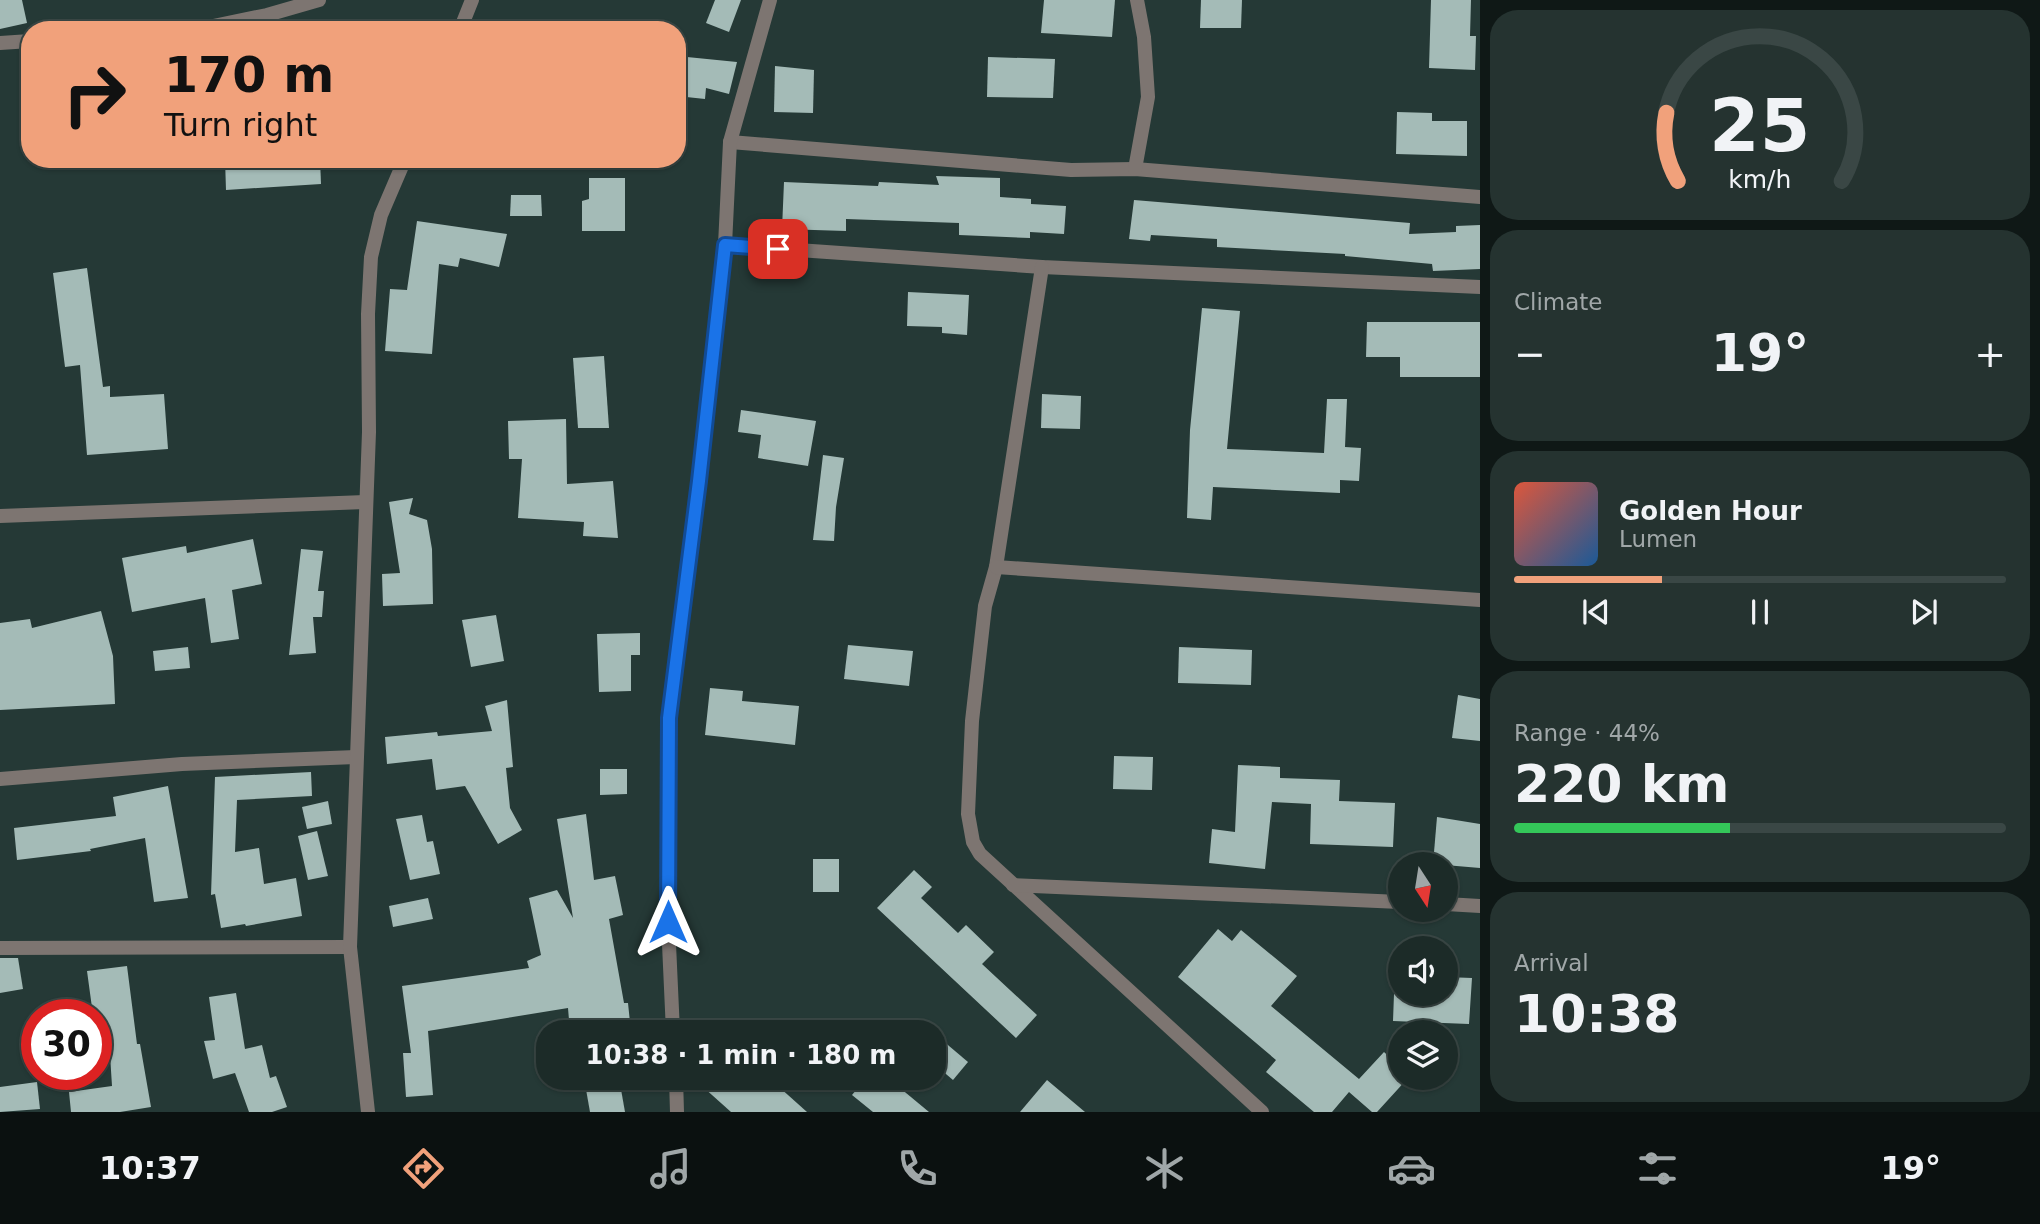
<!DOCTYPE html>
<html lang="en">
<head>
<meta charset="utf-8">
<style>
	:root { --surface:#1c2b28; --page:#253330; --text:#f1f3f6; --muted:#a0a7a8; --line:#3a4745; --accent:#f1a17b }
	body { margin:0; font-family:"DejaVu Sans",sans-serif; background:var(--page); color:var(--text); height:100vh; display:flex; flex-direction:column; font-size:26px; white-space:nowrap }
	* { box-sizing:border-box; margin:0 }
	p { font-size:23px; color:var(--muted) }
	.icon { flex:none; width:38px; height:38px; fill:none; stroke:currentColor; stroke-width:2; stroke-linecap:round; stroke-linejoin:round }
	.map { position:relative; flex:1; overflow:hidden }
	.sheet { display:flex; flex-direction:column; gap:10px; padding:10px; background:#0f1816; width:560px }
	.sheet>* { flex:none }
	.top-card { position:absolute; left:21px; top:21px; width:665px; height:147px; border-radius:28px; box-shadow:0 2px 5px #0004,0 0 0 2px var(--line); background:#f1a17b; color:#111; overflow:hidden }
	.needle { width:46px; rotate:168deg }
	.controls { position:absolute; left:1388px; top:852px; display:grid; gap:14px }
	.controls a { display:grid; place-items:center; width:70px; height:70px; border-radius:50%; background:var(--surface); box-shadow:0 2px 5px #0004,0 0 0 2px var(--line); font-size:35px }
	.speed { position:absolute; left:21px; top:999px; display:flex; gap:14px; font-size:35px; font-weight:700; text-align:center }
	.speed>* { display:grid; place-content:center; width:91px; height:91px; border-radius:50%; background:var(--surface); box-shadow:0 2px 5px #0004,0 0 0 2px var(--line); line-height:1 }
	.speed .limit { border:10px solid #d22; background:#fff; color:#111 }
	.pin { position:absolute; display:grid; place-items:center; width:60px; height:60px; color:#fff; margin:-30px; border-radius:14px; box-shadow:0 4px 10px #0006 }
	.me { position:absolute; width:77px; margin:-38px; rotate:0deg; stroke-linejoin:round; filter:drop-shadow(0 0 5px #0008) }
	.turn { display:flex; align-items:center; gap:24px; height:147px; padding:0 28px; font-size:32px }
	.turn .icon { width:91px; height:91px; stroke-width:2.5 }
	.turn b { display:block; font-size:49px; line-height:60px }
	.big { font-size:52px; font-weight:700; line-height:1.1 }
	.sheet .card { flex:1; display:flex; flex-direction:column; justify-content:center; gap:10px; min-width:0; padding:0 24px; border-radius:28px; background:var(--page) }
	.sheet .dial { align-items:center; gap:0 }
	.dial svg { height:182px; overflow:visible; fill:none; stroke:var(--line); stroke-width:7; stroke-linecap:round; text-anchor:middle }
	.dial text { fill:var(--text); stroke:none }
	.song { display:flex; align-items:center; gap:21px }
	.cover { width:84px; height:84px; border-radius:10px; background:linear-gradient(135deg,hsl(10 70% 55%),hsl(210 70% 35%)) }
	.played { height:7px; border-radius:4px; background:linear-gradient(90deg,var(--accent) 30%,var(--line) 30%) }
	.keys { display:flex; justify-content:space-around; direction:ltr }
	.heat { display:flex; justify-content:space-between; align-items:center; font-size:38px; direction:ltr }
	.charge { height:10px; border-radius:5px; background:linear-gradient(90deg,#34c759 44%,var(--line) 0) }
	.trip { position:absolute; left:536px; top:1020px; width:410px; height:70px; border-radius:28px; background:var(--surface); box-shadow:0 2px 5px #0004,0 0 0 2px var(--line); font-weight:700; line-height:70px; text-align:center }
	.menu { display:flex; height:112px; justify-content:space-around; align-items:center; background:#0b1110; color:var(--muted) }
	.menu .icon { width:49px; height:49px }
	.menu .selected { color:var(--accent) }
	.menu b { font-size:32px; color:var(--text) }
	main { display:flex; flex:1; min-height:0 }
	.map>svg:first-child { display:block }
</style>
</head>
<body>
<main>
<div class="map">
<svg width="1480" height="1112" viewBox="0 0 1480 1112">
	<rect width="100%" height="100%" fill="#253936"/>
	<g fill="#a4bbb7">
		<path d="M0,0H22L27,23L0,29Z"/>
		<path d="M715,0H741L729,32L706,23Z"/>
		<path d="M1044,0H1115L1112,37L1041,33Z"/>
		<path d="M1201,0H1242L1241,28H1200Z"/>
		<path d="M1431,0H1471L1470,36H1476L1475,70L1429,68Z"/>
		<path d="M677,56L737,62L729,94L706,88L705,99L677,96Z"/>
		<path d="M988,57L1055,59L1053,98L987,97Z"/>
		<path d="M775,66L814,70L813,113L774,112Z"/>
		<path d="M1397,112L1432,113V121H1467V156L1396,154Z"/>
		<path d="M225,159H320L321,184L226,190Z"/>
		<path d="M936,176L1000,178V197L1031,199V204L1066,206L1064,234L1030,232V238L959,235V223L846,219V231L782,229L784,182L878,186L879,182L939,185Z"/>
		<path d="M589,178H625V231H582V201L589,199Z"/>
		<path d="M511,195H541L542,216H510Z"/>
		<path d="M1134,200L1410,223L1409,234L1456,232V226L1480,225V269L1433,271L1432,264L1345,256V254L1217,247V239L1151,235L1150,241L1129,239Z"/>
		<path d="M417,221L507,234L499,267L460,258L458,267L439,264L432,354L385,351L390,289L407,290Z"/>
		<path d="M87,268L103,387L110,386V397L164,394L168,449L87,455L80,365L65,367L53,273Z"/>
		<path d="M908,292L969,295L967,335L942,333V327L907,326Z"/>
		<path d="M1202,308L1240,311L1227,449L1324,453L1327,399H1347L1345,447L1361,448L1359,481L1340,480V493L1213,487L1211,520L1187,518L1190,430Z"/>
		<path d="M1367,322H1480V377H1400V357H1366Z"/>
		<path d="M604,356L609,428H578L573,358Z"/>
		<path d="M1042,394L1081,396L1080,429L1041,428Z"/>
		<path d="M741,410L816,421L808,466L758,458L761,435L738,432Z"/>
		<path d="M566,419L567,484L613,481L618,538L583,536L584,522L518,518L522,459H509L508,421Z"/>
		<path d="M823,455L844,458L836,507L834,541L813,540Z"/>
		<path d="M413,498L409,514L427,520L432,549L433,604L383,606L382,574L400,573L389,502Z"/>
		<path d="M253,539L262,584L232,590L239,639L211,643L205,598L132,612L122,558L186,546L187,553Z"/>
		<path d="M301,549L323,551L318,591H324L322,617H313L316,653L289,655Z"/>
		<path d="M101,611L113,656L115,704L0,710V623L30,619L32,628Z"/>
		<path d="M496,615L504,661L471,667L462,620Z"/>
		<path d="M640,633V655H631V691L599,692L597,634Z"/>
		<path d="M848,645L913,651L909,686L844,679Z"/>
		<path d="M188,647L190,668L155,671L153,651Z"/>
		<path d="M1179,647L1252,650L1251,685L1178,683Z"/>
		<path d="M710,688L743,691L742,701L799,706L795,745L705,735Z"/>
		<path d="M1458,695L1480,699V741L1452,738Z"/>
		<path d="M507,700L513,767L506,768L510,808L522,830L498,844L465,786L436,790L432,759L387,764L385,737L437,732L438,736L492,731L485,706Z"/>
		<path d="M1114,756L1153,757L1152,790L1113,789Z"/>
		<path d="M1238,765L1280,767V778L1340,780L1339,801L1395,803L1393,847L1310,844L1311,804L1272,802L1265,869L1209,863L1212,829L1235,832Z"/>
		<path d="M600,769H627V794L600,795Z"/>
		<path d="M311,772L312,796L237,800L235,852L259,848L264,884L296,878L302,916L246,926L245,924L221,928L215,894L211,895L215,777Z"/>
		<path d="M168,786L188,898L154,902L145,838L90,849L91,851L17,860L14,828L116,816L113,797Z"/>
		<path d="M328,801L332,824L307,829L302,807Z"/>
		<path d="M586,814L594,880L615,876L623,915L609,919L624,1003H628L631,1032H570L568,1008L428,1031L433,1095L406,1097L403,1053H411L402,986L529,968L527,961L541,955L529,898L557,890L573,918L557,819Z"/>
		<path d="M422,815L427,842L433,841L440,874L410,880L396,819Z"/>
		<path d="M1437,817L1480,824V868L1433,864Z"/>
		<path d="M317,831L328,876L308,880L298,836Z"/>
		<rect x="813" y="859" width="26" height="33"/>
		<path d="M914,870L932,887L921,898L958,933L966,925L994,952L982,964L1037,1015L1016,1038L877,908Z"/>
		<path d="M428,898L433,919L393,927L389,906Z"/>
		<path d="M1218,929L1232,941L1241,930L1297,976L1271,1006L1359,1079L1384,1052L1400,1067V1078H1408L1377,1112H1372L1349,1092L1332,1112H1314L1266,1072L1276,1060L1178,977Z"/>
		<path d="M0,958H18L23,989L0,993Z"/>
		<path d="M127,966L137,1044H140L151,1107L120,1112H71L69,1092L112,1086L108,1023L96,1024V1015H93L87,971Z"/>
		<path d="M1446,977L1472,978L1469,1024L1393,1021L1394,994H1446Z"/>
		<path d="M236,993L245,1049L262,1045L270,1078L276,1076L287,1107L272,1112H249L235,1073L213,1079L204,1041L215,1040L209,997Z"/>
		<path d="M942,1040L968,1062L953,1080L933,1063V1050Z"/>
		<path d="M584,1078H619L625,1112H590Z"/>
		<path d="M693,1078H769L807,1112H731Z"/>
		<path d="M866,1078H888L929,1112H873L852,1095Z"/>
		<path d="M1047,1080L1085,1112H1020Z"/>
		<path d="M37,1082L40,1109L0,1112V1087Z"/>
	</g>
	<g fill="none" stroke-linecap="round" stroke-linejoin="round">
		<g stroke="#7d7571" stroke-width="14">
			<path d="M194,30L267,15L319,0"/>
			<path d="M460,30L472,0"/>
			<path d="M0,43L30,41"/>
			<path d="M730,142L1071,170L1135,169L1480,197"/>
			<path d="M1135,169L1148,97L1144,37L1137,0"/>
			<path d="M725,245L1042,267L1480,287"/>
			<path d="M1042,267L996,567L985,606L972,721L968,814L973,842L980,854L1262,1112"/>
			<path d="M0,516L365,502"/>
			<path d="M996,567L1480,600"/>
			<path d="M0,779L182,764L356,757"/>
			<path d="M1013,885L1400,902"/>
			<path d="M1446,904L1480,906"/>
			<path d="M0,948L350,947"/>
			<path d="M673,1032L668,922L669,717L699,481L725,245L730,142L770,0"/>
			<path d="M676,1078L677,1112"/>
			<path d="M368,1112L350,947L369,432L368,314L371,257L381,215L405,159"/>
		</g>
	</g>
	<g fill="none" stroke-linecap="round" stroke-linejoin="round">
		<g stroke="#114b97" stroke-width="18">
			<path id="route" d="M668,922L669,718L699,481L725,245L778,249"/>
		</g>
		<use href="#route" stroke="#1a73e8" stroke-width="12"/>
	</g>
</svg>
<div class="controls">
<a><svg class="needle" viewBox="-14 -14 28 28"><path d="M0-13l5 13h-10z" fill="#e53935"/><path d="M0 13l5-13h-10z" fill="#a0a7a8"/></svg></a>
<a><svg class="icon" aria-label="sound" viewBox="0 0 24 24"><path d="M4 9h4l5-4v14l-5-4H4zM17 9q2 3 0 6"/></svg></a>
<a><svg class="icon" aria-label="layers" viewBox="0 0 24 24"><path d="M12 4l9 5-9 5-9-5zM3 14l9 5 9-5"/></svg></a>
</div>
<div class="speed"><div class="limit">30</div></div>
<div class="pin" style="left:778px;top:249px;background:#d93025"><svg class="icon" aria-label="arrive" viewBox="0 0 24 24"><path d="M6 21V4h12l-3 4 3 4H6"/></svg></div>
<svg class="me" style="left:668px;top:922px" viewBox="-20 -20 40 40"><path d="M0-17L14 15 0 8-14 15z" fill="#1a73e8" stroke="#fff" stroke-width="4"/></svg>
<div class="trip">10:38 · 1 min · 180 m</div>
<div class="top-card">
<div class="turn"><svg class="icon" aria-label="right" viewBox="0 0 24 24"><path d="M7 20v-9h11M14 6l5 5-5 5"/></svg><div><b>170 m</b>Turn right</div></div>
</div>
</div>
<section class="sheet">
<div class="card dial"><svg viewBox="0 0 100 80">
<path d="M14 69A42 42 0 1 1 86 69"/>
<path d="M14 69A42 42 0 0 1 9 39" stroke="#f1a17b"/>
<text x="50" y="56" font-size="32" font-weight="700">25</text>
<text x="50" y="72" font-size="11">km/h</text>
</svg></div>
<div class="card"><p>Climate</p>
<div class="heat"><a>−</a><b class="big">19°</b><a>+</a></div>
</div>
<div class="card">
<div class="song"><i class="cover"></i><div><b>Golden Hour</b><p>Lumen</p></div></div>
<div class="played"></div>
<div class="keys"><svg class="icon" aria-label="previous" viewBox="0 0 24 24"><path d="M18 5L8 12l10 7zM5 5v14"/></svg><svg class="icon" aria-label="pause" viewBox="0 0 24 24"><path d="M8 5v14M16 5v14"/></svg><svg class="icon" aria-label="next" viewBox="0 0 24 24"><path d="M6 5l10 7-10 7zM19 5v14"/></svg></div>
</div>
<div class="card"><p>Range · 44%</p><b class="big">220 km</b><div class="charge"></div></div>
<div class="card"><p>Arrival</p><b class="big">10:38</b></div>
</section>
</main>
<nav class="menu">
<b>10:37</b>
<svg class="icon selected" aria-label="directions" viewBox="0 0 24 24"><path d="M12 3l9 9-9 9-9-9zM9 14v-3h6M13 9l2 2-2 2"/></svg>
<svg class="icon" aria-label="music" viewBox="0 0 24 24"><path d="M9 18V5l10-2v13"/><circle cx="6" cy="18" r="3"/><circle cx="16" cy="16" r="3"/></svg>
<svg class="icon" aria-label="phone" viewBox="0 0 24 24"><path d="M5 4h4l2 5-3 2q2 4 5 5l2-3 5 2v4C11 20 4 13 5 4z"/></svg>
<svg class="icon" aria-label="climate" viewBox="0 0 24 24"><path d="M12 3v18M4 7l16 10M4 17L20 7"/></svg>
<svg class="icon" aria-label="car" viewBox="0 0 24 24"><path d="M5 17H2v-5l4-1 3-4h7l3 4 3 1v5h-3M9 17h6M6 11h13"/><circle cx="7" cy="17" r="2"/><circle cx="17" cy="17" r="2"/></svg>
<svg class="icon" aria-label="filters" viewBox="0 0 24 24"><path d="M4 7h16M4 17h16"/><circle cx="9" cy="7" r="2"/><circle cx="15" cy="17" r="2"/></svg>
<b>19°</b>
</nav>
</body>
</html>
